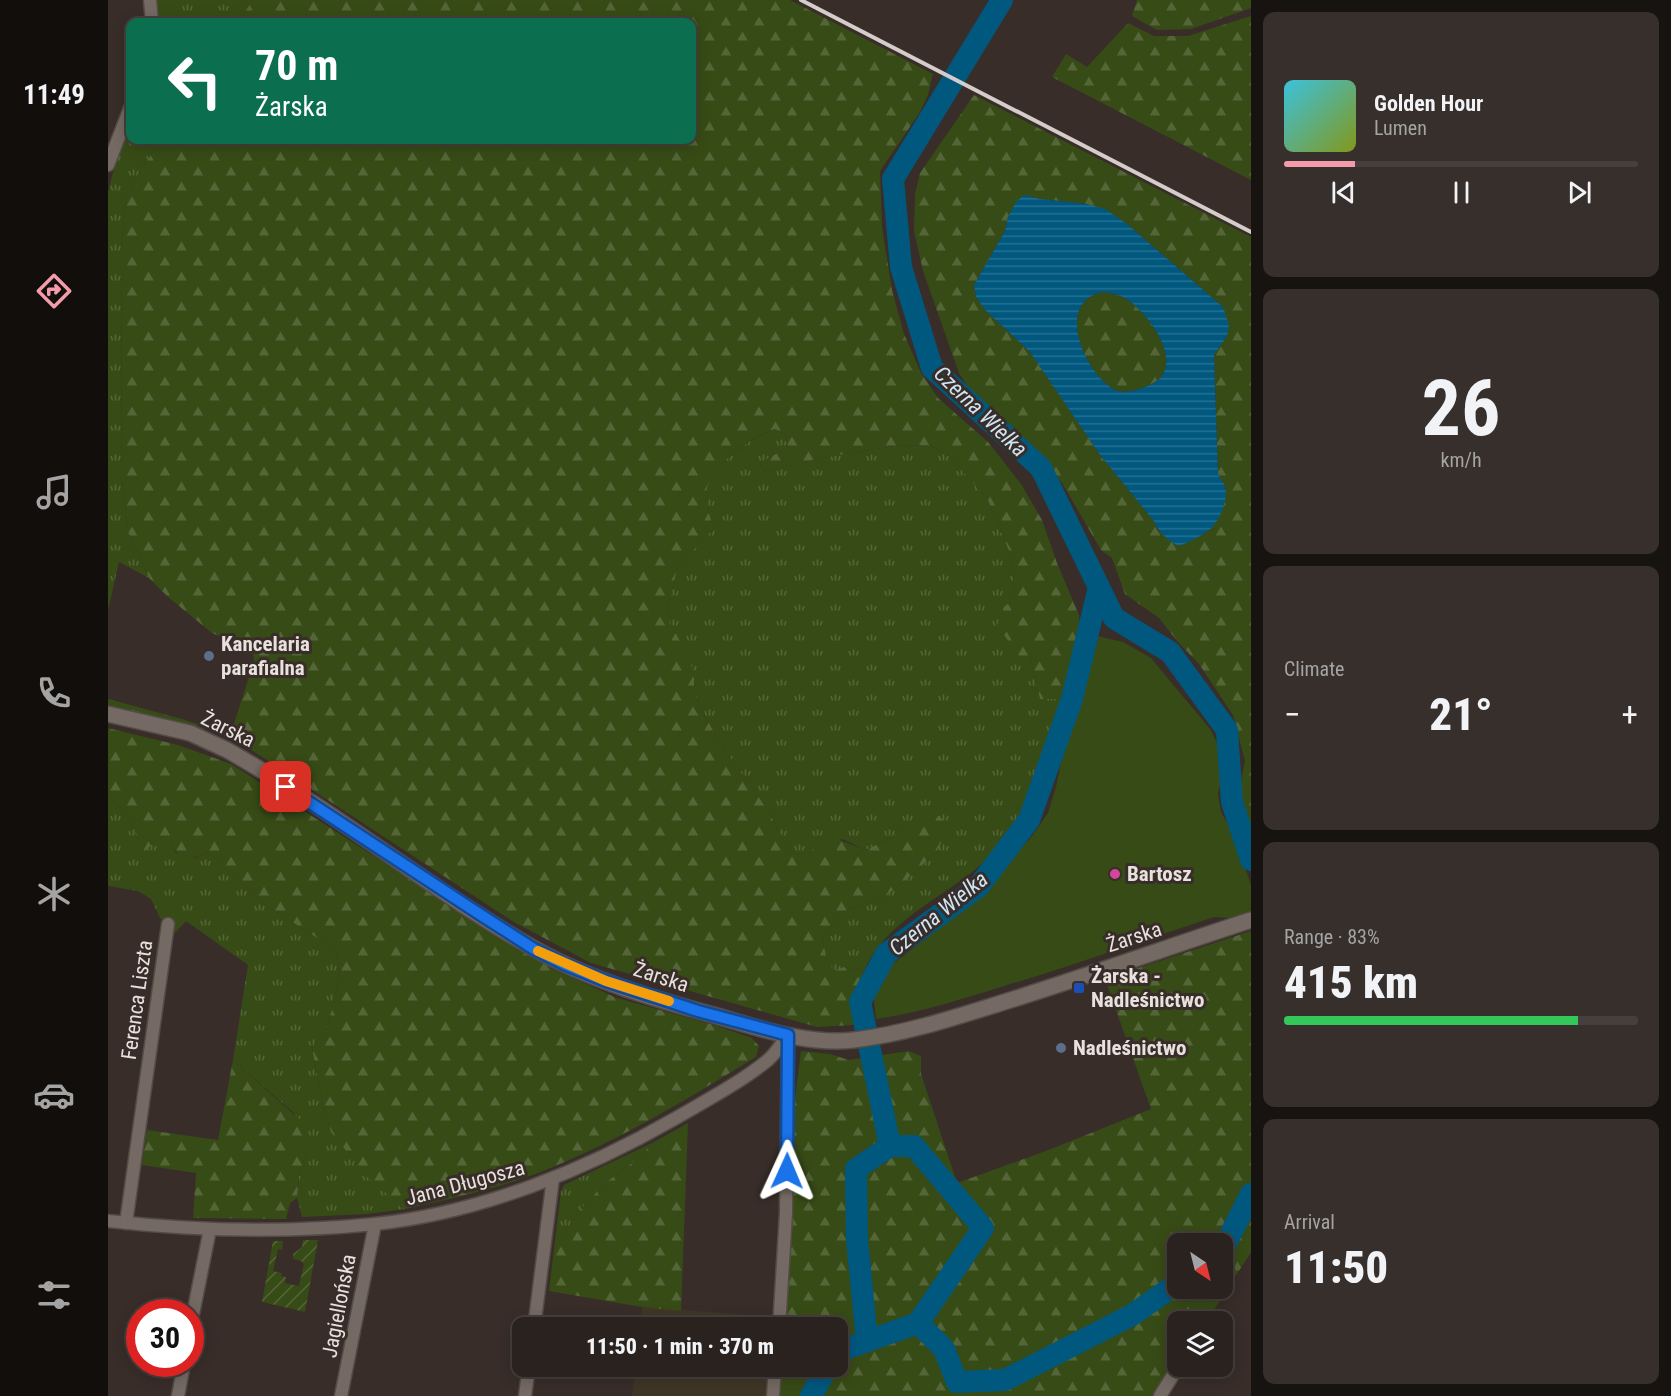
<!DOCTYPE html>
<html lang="en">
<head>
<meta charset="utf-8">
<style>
	:root { --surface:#2a221f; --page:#362f2c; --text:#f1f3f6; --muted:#a5a4a4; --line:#463f3d; --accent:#f39aab }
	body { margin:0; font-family:"Roboto Condensed",sans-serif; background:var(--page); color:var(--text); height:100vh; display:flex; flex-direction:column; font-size:22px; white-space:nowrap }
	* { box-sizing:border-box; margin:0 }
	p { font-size:20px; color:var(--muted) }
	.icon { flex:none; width:33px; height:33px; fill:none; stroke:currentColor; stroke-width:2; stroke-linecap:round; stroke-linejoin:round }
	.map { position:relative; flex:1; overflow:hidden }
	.side { display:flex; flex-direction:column; gap:12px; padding:12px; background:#171311; width:420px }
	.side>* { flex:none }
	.hud { position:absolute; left:18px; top:18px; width:570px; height:126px; border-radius:12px; box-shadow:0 3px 15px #0003,0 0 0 2px var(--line); background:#0b6e4f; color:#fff; overflow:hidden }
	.needle { width:39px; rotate:145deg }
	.buttons { position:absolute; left:1059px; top:1233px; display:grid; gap:12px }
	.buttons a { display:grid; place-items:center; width:66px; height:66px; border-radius:12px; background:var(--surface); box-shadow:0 3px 15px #0003,0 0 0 2px var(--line); font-size:30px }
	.speed { position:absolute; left:18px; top:1299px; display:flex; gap:12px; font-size:30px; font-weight:700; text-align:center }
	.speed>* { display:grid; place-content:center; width:78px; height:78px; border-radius:50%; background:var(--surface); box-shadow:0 3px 15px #0003,0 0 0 2px var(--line); line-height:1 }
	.speed .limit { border:9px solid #d22; background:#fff; color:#111 }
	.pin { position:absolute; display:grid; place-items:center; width:51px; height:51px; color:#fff; margin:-26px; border-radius:12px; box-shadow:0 3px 9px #0006 }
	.me { position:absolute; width:66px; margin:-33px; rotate:1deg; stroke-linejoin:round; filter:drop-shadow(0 0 4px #0008) }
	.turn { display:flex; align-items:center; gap:21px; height:126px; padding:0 30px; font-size:27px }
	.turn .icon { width:78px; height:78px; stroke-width:2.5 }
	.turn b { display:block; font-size:42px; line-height:51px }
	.big { font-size:45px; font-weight:800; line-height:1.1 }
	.side .widget { flex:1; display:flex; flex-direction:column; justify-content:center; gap:9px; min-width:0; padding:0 21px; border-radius:12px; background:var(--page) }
	.side .dial { align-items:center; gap:0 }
	.dial b { font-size:78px; line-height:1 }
	.song { display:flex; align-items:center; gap:18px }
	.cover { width:72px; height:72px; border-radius:9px; background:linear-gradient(135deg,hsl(190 70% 55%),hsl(70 70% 35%)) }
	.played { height:6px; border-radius:3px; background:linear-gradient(90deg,var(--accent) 20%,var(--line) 20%) }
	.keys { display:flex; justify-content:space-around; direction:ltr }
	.heat { display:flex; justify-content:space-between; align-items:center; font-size:33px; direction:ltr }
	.charge { height:9px; border-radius:4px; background:linear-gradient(90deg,#34c759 83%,var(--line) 0) }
	.trip { position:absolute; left:404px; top:1317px; width:336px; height:60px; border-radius:12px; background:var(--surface); box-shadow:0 3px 15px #0003,0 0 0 2px var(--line); font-weight:800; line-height:60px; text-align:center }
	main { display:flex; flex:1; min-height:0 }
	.tab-bar { display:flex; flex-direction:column; width:108px; justify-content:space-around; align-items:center; background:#110e0c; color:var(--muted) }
	.tab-bar .icon { width:42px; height:42px }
	.tab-bar .active { color:var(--accent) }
	.tab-bar b { font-size:27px; color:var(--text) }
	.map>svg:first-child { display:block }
</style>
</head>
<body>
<main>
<nav class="tab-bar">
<b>11:49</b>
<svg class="icon active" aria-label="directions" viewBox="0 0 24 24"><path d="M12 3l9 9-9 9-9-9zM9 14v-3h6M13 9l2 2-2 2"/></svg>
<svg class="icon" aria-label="music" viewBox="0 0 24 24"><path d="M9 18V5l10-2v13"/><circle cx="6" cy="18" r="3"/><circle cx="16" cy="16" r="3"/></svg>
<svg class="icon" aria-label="phone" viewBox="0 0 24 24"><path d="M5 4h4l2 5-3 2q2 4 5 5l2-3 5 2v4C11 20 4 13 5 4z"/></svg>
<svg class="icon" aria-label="climate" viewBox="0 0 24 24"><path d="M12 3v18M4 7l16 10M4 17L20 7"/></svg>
<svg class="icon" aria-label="car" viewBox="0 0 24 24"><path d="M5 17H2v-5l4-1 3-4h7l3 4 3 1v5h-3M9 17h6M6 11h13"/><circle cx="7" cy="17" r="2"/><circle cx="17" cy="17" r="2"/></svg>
<svg class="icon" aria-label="filters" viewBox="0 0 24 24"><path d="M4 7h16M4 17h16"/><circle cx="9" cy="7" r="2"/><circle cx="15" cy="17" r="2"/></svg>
</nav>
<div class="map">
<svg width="1143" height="1396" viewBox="0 0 1143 1396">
	<defs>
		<pattern id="grass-tufts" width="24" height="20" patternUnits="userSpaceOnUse" patternTransform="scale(1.5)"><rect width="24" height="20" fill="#374b16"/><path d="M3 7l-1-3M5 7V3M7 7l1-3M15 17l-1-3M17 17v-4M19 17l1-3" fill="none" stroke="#546537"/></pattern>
		<pattern id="forest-firs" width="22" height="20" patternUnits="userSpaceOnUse" patternTransform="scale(1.5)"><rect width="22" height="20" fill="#374b16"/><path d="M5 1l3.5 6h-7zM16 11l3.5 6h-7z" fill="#546537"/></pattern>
		<pattern id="garden-furrows" width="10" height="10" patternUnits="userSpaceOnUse" patternTransform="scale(1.5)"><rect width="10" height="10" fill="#374b16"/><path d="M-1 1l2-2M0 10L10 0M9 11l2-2" fill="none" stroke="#546537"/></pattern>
		<pattern id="water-rules" width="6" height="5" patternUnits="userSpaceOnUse" patternTransform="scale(1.5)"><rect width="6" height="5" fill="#00587f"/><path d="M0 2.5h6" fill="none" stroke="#257091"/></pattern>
	</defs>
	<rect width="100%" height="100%" fill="#382d29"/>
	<g fill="#3f3626">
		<path d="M534,1307L671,1317L670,1327L532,1328Z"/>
		<path d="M528,1367H666L663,1396H524Z"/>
	</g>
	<g fill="url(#grass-tufts)">
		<path d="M48,0H145L130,22H50Z"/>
		<path d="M22,123V140H53L26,180L18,201L13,248L14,480L20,532L41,578L11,562L0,610V192L11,149Z"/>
		<path d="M667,429L677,435L680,447L652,463L656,472L713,458L786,446L821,445L840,455L879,498L904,558L907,598L896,607L922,657L932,699H950L960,695C948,732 932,799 908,827C895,843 879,861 863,873C825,902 775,926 756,971L736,967L726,971L719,961L714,938L734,912L779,895L797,881L829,851L801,822L786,836L758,850L734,839L703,852L690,855L681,850L659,809L611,742L586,694V674L560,620L561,600L570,566L606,528C603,519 597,506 598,496C598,467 643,437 667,429Z"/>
		<path d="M0,699L74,719L104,729H91L0,706Z"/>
		<path d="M0,794L22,821L36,851L49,840H61L68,853L87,858L100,852L156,904L228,950L232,973L225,1005L219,1028L204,1048L215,1106L223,1132L297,1209L259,1214L194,1217L189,1198L191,1175L199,1151L187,1114L125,1060L140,965L78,921L67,933L52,918L43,899L30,891L0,886Z"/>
		<path d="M546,1142L529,1159L497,1183L470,1212L446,1249L453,1191L456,1185Z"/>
	</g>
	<g fill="url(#forest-firs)" fill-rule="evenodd">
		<path d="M145,0H682L825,74L820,95L812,112L772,171L774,227L784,290L796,334L813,373L830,398L880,442L913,484L934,520L949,563L971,615L972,640L960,695L950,699H932L922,657L911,656L889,625L896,607L907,597L904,558L879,498L840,455L822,445L786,446L713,458L656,472L652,463L680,447L677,435L667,429C643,436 598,468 598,496C597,506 603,519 606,528L570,566L561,600L560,620L580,655L586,674V694L611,742L659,809L681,850L690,855L703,852L710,841L724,837L758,850L786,836L801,822L831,816L839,824L840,829L829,851L797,881L779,895L734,912L714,938L719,960L726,971L736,967L756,971L749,995L745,1025L709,1027L483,963L406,922L122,736L146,661L145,651L104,633L60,597L41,578L20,532L14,479L13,248L18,201L26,180L53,140H584V22H130Z"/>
		<path d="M1029,0H1143V8L1083,29L1049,30L1024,16Z"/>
		<path d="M1143,16V180L944,77L958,54L979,67L1020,23L1046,36H1080Z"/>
		<path d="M866,95L1143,237V827L1130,797L1137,761L1125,715L1091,664L1070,642L1051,618L1017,594L1004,558L993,550L954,483L938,463L894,426L868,400L851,373L815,271L806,231L807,194L812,173ZM916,195L932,199L979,204L1019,224L1115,307L1119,336L1106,354L1110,474L1118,488L1101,530L1071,546L1050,530L1045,520L992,455L922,352L877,310L868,297L866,285L897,231L900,217Z"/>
		<path d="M995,292C1006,293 1016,296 1024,303C1047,322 1081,372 1037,387C1029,390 1018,393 1010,391C980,381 943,302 995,292Z"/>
		<path d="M0,728L70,745L123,764L370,923L445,969L509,998L606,1025L644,1038L651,1046L648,1057C578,1100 507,1143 430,1173C387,1189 342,1199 297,1209L258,1176L223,1132L215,1106L204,1048L219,1028L225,1005L232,973L228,950L156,904L100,852C79,862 72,861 61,840H49L36,852L22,821L0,794Z"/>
		<path d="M1143,931V1252L1099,1321L1070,1322V1366L1053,1396H663L666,1367L729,1366V1328L670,1327L682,1136L693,1051L722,1054L741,1060L801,1051L813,1056V1074L849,1183L938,1151L1043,1109L997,979ZM1070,1244H1114V1288H1070Z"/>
		<path d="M125,1060L198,1125L199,1151L191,1175L189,1198L182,1203L178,1219L85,1218L88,1173L34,1165L39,1130L110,1140Z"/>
		<path d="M580,1123L573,1311L534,1307L441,1291L446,1249L470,1212L497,1183L529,1159L546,1142Z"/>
	</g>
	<path fill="#374b16" d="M989,636L1015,642L1043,658L1102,729L1111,746L1115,770L1110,794L1113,812L1125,833L1143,885V911L1123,918L1106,917C1036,940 967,965 896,986C854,999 812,1013 768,1019L765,991L771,978L783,965L832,928L887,877L924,836L940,813L948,787L966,699L983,644Z"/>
	<path fill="url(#garden-furrows)" d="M195,1240H210L197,1312L154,1302L165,1241H175L174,1250L170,1249L165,1271L174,1273L173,1276L178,1277L177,1283L191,1286L196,1264L193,1261L185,1259V1254L194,1247Z"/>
	<path fill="url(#water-rules)" fill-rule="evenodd" d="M916,195L932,199L979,204L997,209L1019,224L1115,307L1121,325L1119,336L1106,355L1110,474C1112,478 1116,483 1117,487C1121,500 1111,522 1101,530C1092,537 1081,542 1071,546C1058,540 1051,532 1045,520L992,455L922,352L877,310L868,297L866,285L897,231L900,217L908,202ZM995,292C1006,293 1016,296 1024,303C1047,322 1081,372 1037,387C1029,390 1018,393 1010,391C980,381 943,302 995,292Z"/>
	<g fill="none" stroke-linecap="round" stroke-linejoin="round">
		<g stroke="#00587f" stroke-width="22">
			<path d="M894,0L785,179L793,267L824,368L933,468L1006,618L1062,652L1119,730L1124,802L1143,860"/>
			<path d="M782,1146H806L875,1228L810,1323"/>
			<path d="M1114,1251L1143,1194"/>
			<path d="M759,1341L749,1240L748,1169L782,1146L752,1002L778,954L871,886L921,820L964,699L991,587"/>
			<path d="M729,1352L810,1323L836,1349L849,1382L897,1380L1024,1315L1070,1283"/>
			<path d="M703,1396L720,1366"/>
		</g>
		<g stroke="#534b46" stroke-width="15">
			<g id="minor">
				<path d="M42,0L44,22"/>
				<path d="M0,165L22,108"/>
				<path d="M0,1221C88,1231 179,1233 267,1224C372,1213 478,1170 568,1118C599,1100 633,1082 660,1060C668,1053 674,1043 680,1035"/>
				<path d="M18,1223L60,924"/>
				<path d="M426,1328L445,1178"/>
				<path d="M671,1328L678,1213L680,1035"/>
				<path d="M82,1329L102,1229"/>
				<path d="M70,1396L76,1364"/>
				<path d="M233,1396L267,1224"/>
				<path d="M417,1396L421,1366"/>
				<path d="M665,1396L667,1366"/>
				<path d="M1052,1396L1070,1367"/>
			</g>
		</g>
		<g stroke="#534b46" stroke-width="18">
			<path id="tertiary" d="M0,714L82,733L119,750C225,810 320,888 425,948C481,980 547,999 609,1016C653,1029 700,1045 746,1040C796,1034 845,1018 893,1003C977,977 1060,947 1143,920"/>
		</g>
		<use href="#minor" stroke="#746963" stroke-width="12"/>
		<use href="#tertiary" stroke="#746963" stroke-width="15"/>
		<path stroke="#d5cdca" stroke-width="4" d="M693,0L1143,232"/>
	</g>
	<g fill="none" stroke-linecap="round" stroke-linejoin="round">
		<g stroke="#114b97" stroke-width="15">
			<path id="route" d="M178,787L376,917L426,949L456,964L498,981L590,1011L680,1035L679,1171"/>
		</g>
		<use href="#route" stroke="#1a73e8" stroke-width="10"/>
		<path stroke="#f59e0b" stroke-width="10" d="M430,951L498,981L561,1001"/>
	</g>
	<g fill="#5c6f8a" stroke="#382d29" stroke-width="2">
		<circle cx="101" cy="656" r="6"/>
		<circle cx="953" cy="1048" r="6"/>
	</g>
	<circle fill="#d1479c" stroke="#382d29" stroke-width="2" cx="1007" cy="874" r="6"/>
	<rect fill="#1a4fb4" stroke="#382d29" stroke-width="2" x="965" y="982" width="12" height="12" rx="3"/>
	<g text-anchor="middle" stroke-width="6" stroke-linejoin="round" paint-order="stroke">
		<g font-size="21" font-weight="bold" fill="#e8e1de" stroke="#382d29" text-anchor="start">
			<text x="113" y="651">Kancelaria<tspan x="113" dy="24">parafialna</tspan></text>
			<text x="1019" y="881">Bartosz</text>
			<text x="983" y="983">Żarska -<tspan x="983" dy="24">Nadleśnictwo</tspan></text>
			<text x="965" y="1055">Nadleśnictwo</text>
		</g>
		<g font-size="21" fill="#e8e1de" stroke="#382d29">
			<text transform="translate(120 729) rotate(26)" y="7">Żarska</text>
			<text transform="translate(1026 937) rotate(-18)" y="7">Żarska</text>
			<text transform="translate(553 977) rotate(18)" y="7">Żarska</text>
			<text transform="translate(29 1000) rotate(-82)" y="7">Ferenca Liszta</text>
			<text transform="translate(357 1183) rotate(-15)" y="7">Jana Długosza</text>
			<text transform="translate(231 1306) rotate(-79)" y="7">Jagiellońska</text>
		</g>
		<g font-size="22" font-style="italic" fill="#d0e5f3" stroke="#382d29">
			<text transform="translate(873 411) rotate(44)" y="8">Czerna Wielka</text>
			<text transform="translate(830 913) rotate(-39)" y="8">Czerna Wielka</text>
		</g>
	</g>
</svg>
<div class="buttons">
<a><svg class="needle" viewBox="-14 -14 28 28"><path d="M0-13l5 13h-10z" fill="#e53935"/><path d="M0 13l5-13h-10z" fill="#a5a4a4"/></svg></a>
<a><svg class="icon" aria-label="layers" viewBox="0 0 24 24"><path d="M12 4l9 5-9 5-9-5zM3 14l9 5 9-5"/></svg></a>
</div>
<div class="speed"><div class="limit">30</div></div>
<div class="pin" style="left:178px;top:787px;background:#d93025"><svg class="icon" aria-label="arrive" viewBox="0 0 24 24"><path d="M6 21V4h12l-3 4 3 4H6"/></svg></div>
<svg class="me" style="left:679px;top:1171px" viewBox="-20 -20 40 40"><path d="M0-17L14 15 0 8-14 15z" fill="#1a73e8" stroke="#fff" stroke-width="4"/></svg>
<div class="trip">11:50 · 1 min · 370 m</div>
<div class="hud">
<div class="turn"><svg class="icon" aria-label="left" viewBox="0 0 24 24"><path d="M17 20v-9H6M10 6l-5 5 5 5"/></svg><div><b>70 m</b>Żarska</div></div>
</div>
</div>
<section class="side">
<div class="widget">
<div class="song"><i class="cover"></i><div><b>Golden Hour</b><p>Lumen</p></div></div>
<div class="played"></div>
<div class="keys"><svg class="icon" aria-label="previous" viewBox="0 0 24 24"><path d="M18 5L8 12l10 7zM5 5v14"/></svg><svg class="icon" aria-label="pause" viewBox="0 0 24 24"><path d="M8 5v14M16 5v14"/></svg><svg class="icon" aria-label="next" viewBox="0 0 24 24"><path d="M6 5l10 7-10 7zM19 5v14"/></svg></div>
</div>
<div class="widget dial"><b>26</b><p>km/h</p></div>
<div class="widget"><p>Climate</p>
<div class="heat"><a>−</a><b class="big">21°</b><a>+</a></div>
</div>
<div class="widget"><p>Range · 83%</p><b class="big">415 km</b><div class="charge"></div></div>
<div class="widget"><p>Arrival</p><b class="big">11:50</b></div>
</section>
</main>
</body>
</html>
